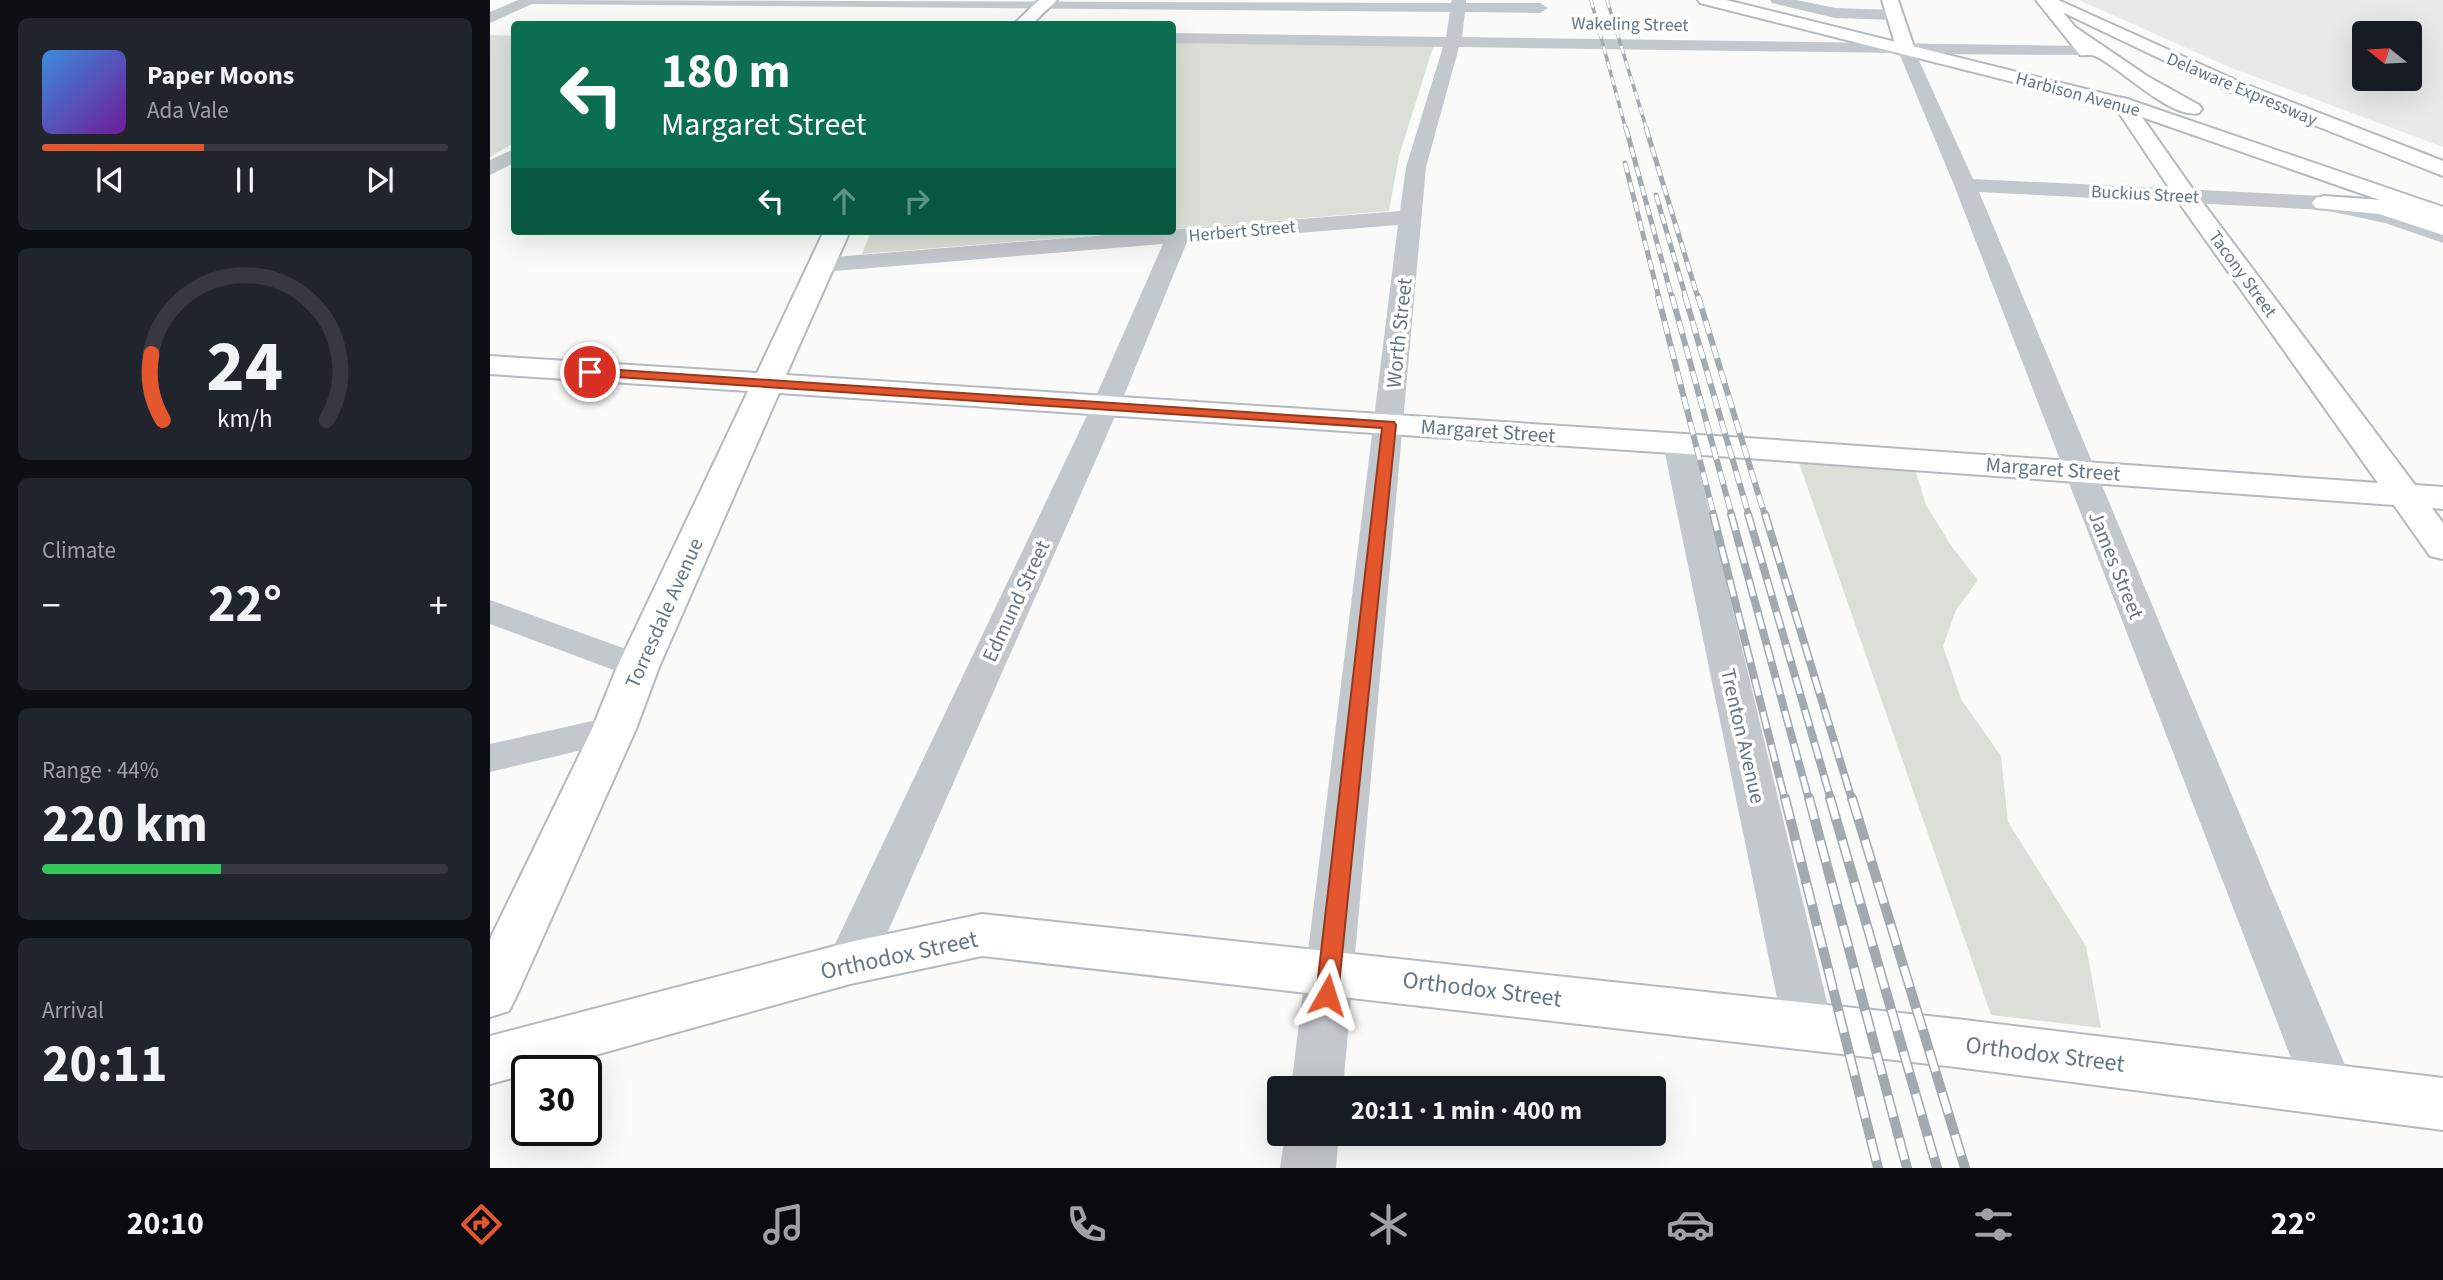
<!DOCTYPE html>
<html lang="en">
<head>
<meta charset="utf-8">
<style>
	:root { --surface:#171b24; --page:#20242c; --text:#f1f3f6; --muted:#9ea1a6; --line:#363941; --accent:#e4572e }
	body { margin:0; font-family:"Source Sans 3",sans-serif; background:var(--page); color:var(--text); height:100vh; display:flex; flex-direction:column; font-size:26px; white-space:nowrap }
	* { box-sizing:border-box; margin:0 }
	p { font-size:23px; color:var(--muted) }
	.icon { flex:none; width:38px; height:38px; fill:none; stroke:currentColor; stroke-width:2; stroke-linecap:round; stroke-linejoin:round }
	.map { position:relative; flex:1; overflow:hidden }
	.panel { display:flex; flex-direction:column; gap:18px; padding:18px; background:#0d0f14; width:490px }
	.panel>* { flex:none }
	.guide { position:absolute; left:21px; top:21px; width:665px; height:214px; border-radius:7px; box-shadow:0 7px 28px #0002; background:#0b6e4f; color:#fff; overflow:hidden }
	.needle { width:46px; rotate:288deg }
	.buttons { position:absolute; left:1862px; top:21px; display:grid; gap:14px }
	.buttons a { display:grid; place-items:center; width:70px; height:70px; border-radius:7px; background:var(--surface); box-shadow:0 7px 28px #0002; font-size:35px }
	.speed { position:absolute; left:21px; top:1055px; display:flex; gap:14px; font-size:35px; font-weight:700; text-align:center }
	.speed>* { display:grid; place-content:center; width:91px; height:91px; border-radius:50%; background:var(--surface); box-shadow:0 7px 28px #0002; line-height:1 }
	.speed .limit { border:4px solid #111; border-radius:10px; background:#fff; color:#111 }
	.pin { position:absolute; display:grid; place-items:center; width:60px; height:60px; color:#fff; margin:-30px; border:4px solid #fff; border-radius:50%; box-shadow:0 2px 7px #0007 }
	.me { position:absolute; width:77px; margin:-38px; rotate:6deg; stroke-linejoin:round; filter:drop-shadow(0 0 5px #0008) }
	.turn { display:flex; align-items:center; gap:24px; height:147px; padding:0 35px; font-size:32px }
	.turn .icon { width:91px; height:91px; stroke-width:2.5 }
	.turn b { display:block; font-size:49px; line-height:60px }
	.lanes { display:flex; align-items:center; height:66px; padding:0 35px; background:#0003; justify-content:center; gap:35px; direction:ltr }
	.lanes .off { opacity:.35 }
	.big { font-size:52px; font-weight:700; line-height:1.1 }
	.panel .card { flex:1; display:flex; flex-direction:column; justify-content:center; gap:10px; min-width:0; padding:0 24px; border-radius:10px; background:var(--page) }
	.panel .dial { align-items:center; gap:0 }
	.dial svg { height:182px; overflow:visible; fill:none; stroke:var(--line); stroke-width:7; stroke-linecap:round; text-anchor:middle }
	.dial text { fill:var(--text); stroke:none }
	.song { display:flex; align-items:center; gap:21px }
	.cover { width:84px; height:84px; border-radius:10px; background:linear-gradient(135deg,hsl(210 70% 55%),hsl(280 70% 35%)) }
	.played { height:7px; border-radius:4px; background:linear-gradient(90deg,var(--accent) 40%,var(--line) 40%) }
	.keys { display:flex; justify-content:space-around; direction:ltr }
	.heat { display:flex; justify-content:space-between; align-items:center; font-size:38px; direction:ltr }
	.charge { height:10px; border-radius:5px; background:linear-gradient(90deg,#34c759 44%,var(--line) 0) }
	.trip { position:absolute; left:777px; top:1076px; width:399px; height:70px; border-radius:7px; background:var(--surface); box-shadow:0 7px 28px #0002; font-weight:700; line-height:70px; text-align:center }
	.menu { display:flex; height:112px; justify-content:space-around; align-items:center; background:#090b0e; color:var(--muted) }
	.menu .icon { width:49px; height:49px }
	.menu .on { color:var(--accent) }
	.menu b { font-size:32px; color:var(--text) }
	main { display:flex; flex:1; min-height:0 }
	.map>svg:first-child { display:block }
</style>
</head>
<body>
<main>
<section class="panel">
<div class="card">
<div class="song"><i class="cover"></i><div><b>Paper Moons</b><p>Ada Vale</p></div></div>
<div class="played"></div>
<div class="keys"><svg class="icon" aria-label="previous" viewBox="0 0 24 24"><path d="M18 5L8 12l10 7zM5 5v14"/></svg><svg class="icon" aria-label="pause" viewBox="0 0 24 24"><path d="M8 5v14M16 5v14"/></svg><svg class="icon" aria-label="next" viewBox="0 0 24 24"><path d="M6 5l10 7-10 7zM19 5v14"/></svg></div>
</div>
<div class="card dial"><svg viewBox="0 0 100 80">
<path d="M14 69A42 42 0 1 1 86 69"/>
<path d="M14 69A42 42 0 0 1 9 40" stroke="#e4572e"/>
<text x="50" y="56" font-size="32" font-weight="700">24</text>
<text x="50" y="72" font-size="11">km/h</text>
</svg></div>
<div class="card"><p>Climate</p>
<div class="heat"><a>−</a><b class="big">22°</b><a>+</a></div>
</div>
<div class="card"><p>Range · 44%</p><b class="big">220 km</b><div class="charge"></div></div>
<div class="card"><p>Arrival</p><b class="big">20:11</b></div>
</section>
<div class="map">
<svg width="1953" height="1168" viewBox="0 0 1953 1168">
	<rect width="100%" height="100%" fill="#fafaf8"/>
	<path fill="#e8e9e9" fill-rule="evenodd" d="M1589,0H1953V147L1739,67ZM1874,33H1920V79H1874Z"/>
	<g fill="#dadfd7">
		<path d="M0,35L24,36V143L0,157Z"/>
		<path d="M683,42L944,44L909,156L899,211L683,229Z"/>
		<path d="M381,231H655L372,254Z"/>
		<path d="M1308,460L1424,466L1436,505L1462,547L1488,580L1466,610L1453,646L1471,699L1511,756L1518,822L1596,946L1611,1028L1501,1015Z"/>
	</g>
	<g fill="none" stroke-linecap="round" stroke-linejoin="round">
		<g stroke="#b3babf" stroke-width="4">
			<g id="secondary">
				<path d="M549,0H567L542,24H524Z"/>
				<path d="M1392,0H1408L1424,47L1421,51L1415,52L1406,47Z"/>
				<path d="M1633,98L1640,100L1704,191L1925,485L1953,487V509L1942,508L1953,523V559L1940,556L1904,505L1286,460L289,393L169,667L146,729L27,995L19,1011L0,1017V939L102,729L127,667L258,391L0,374V356L267,373L334,231H360L296,375L1286,440L1888,483L1688,201L1623,104L1626,100Z"/>
				<path d="M492,914L1466,1019L1953,1078V1130L1466,1067L492,956L360,984L48,1071H37V1074L0,1084V1036L360,942Z"/>
			</g>
		</g>
		<g stroke="#b5babe" stroke-width="4">
			<g id="primary">
				<path d="M1208,0H1236L1640,100L1953,207V222L1626,108L1210,3Z"/>
				<path d="M1546,0H1563L1585,27L1657,76L1709,105L1712,109L1709,113C1681,120 1630,67 1605,56C1601,54 1595,56 1590,55Z"/>
			</g>
		</g>
		<g stroke="#b4b9bd" stroke-width="4">
			<g id="highway">
				<path d="M1547,0H1568L1752,83L1953,161V176L1738,91Z"/>
				<path d="M1834,196L1892,200L1953,220V235L1889,214L1826,208L1822,203L1826,198Z"/>
			</g>
		</g>
		<g fill="#c3c8cc" fill-rule="evenodd">
			<path d="M28,0L961,3L962,0H976V3H1050L1058,8L1050,13L975,12L972,37L1596,46L1604,51L1602,55L1426,54L1483,179L1834,196L1909,213L1953,228V243L1895,223L1834,210L1489,192L1865,1089L1858,1105L1839,1112L1820,1105L1813,1089L1464,185L1409,53L969,47L936,167L853,1088H801L908,225L697,242L630,405L384,963L377,977L360,982L343,977L336,963L602,405L673,244L332,272L324,270L320,265L324,260L332,258L910,211L916,167L953,47L682,43V33L956,37L960,12L42,4L0,23V12Z"/>
			<path d="M1280,0H1307L1345,8L1405,10L1413,15L1405,20L1345,18L1282,3Z"/>
			<path d="M24,149V163L0,175V160Z"/>
			<path d="M1188,435L1199,438L1203,444L1343,1027L1336,1042L1318,1048L1300,1042L1293,1027L1173,444L1177,438Z"/>
			<path d="M0,600L161,658L167,667L161,676L148,679L0,624Z"/>
			<path d="M124,716L138,719L144,729L138,739L0,772V744Z"/>
			<path d="M795,1134H849L846,1168H790Z"/>
		</g>
		<use href="#secondary" fill="#fff" fill-rule="evenodd"/>
		<use href="#primary" fill="#fff" fill-rule="evenodd"/>
		<use href="#highway" fill="#fff" fill-rule="evenodd"/>
		<g stroke="#a2aab0" stroke-width="3.5">
			<g id="rail-far4">
				<path d="M1101,0L1136,130"/>
				<path d="M1117,0L1157,130"/>
			</g>
		</g>
		<g stroke="#a2aab0" stroke-width="5">
			<g id="rail-far3">
				<path d="M1136,128L1182,298"/>
				<path d="M1156,128L1208,298"/>
				<path d="M1135,163L1169,298"/>
				<path d="M1166,195L1196,298"/>
			</g>
		</g>
		<g stroke="#a2aab0" stroke-width="6">
			<g id="rail-far2">
				<path d="M1168,296L1224,516"/>
				<path d="M1182,296L1242,516"/>
				<path d="M1195,296L1259,516"/>
				<path d="M1208,296L1275,516"/>
			</g>
		</g>
		<g stroke="#a2aab0" stroke-width="8">
			<g id="rail-far1">
				<path d="M1223,514L1295,800"/>
				<path d="M1241,514L1319,800"/>
				<path d="M1258,514L1341,800"/>
				<path d="M1275,514L1362,800"/>
			</g>
		</g>
		<g stroke="#a2aab0" stroke-width="10">
			<g id="rail">
				<path d="M1295,798L1388,1168"/>
				<path d="M1319,798L1417,1168"/>
				<path d="M1340,798L1447,1168"/>
				<path d="M1362,798L1475,1168"/>
			</g>
		</g>
		<use href="#rail-far4" stroke="#fff" stroke-width="2.5" stroke-dasharray="8" stroke-linecap="butt"/>
		<use href="#rail-far3" stroke="#fff" stroke-width="3.5" stroke-dasharray="10" stroke-linecap="butt"/>
		<use href="#rail-far2" stroke="#fff" stroke-width="4.5" stroke-dasharray="13" stroke-linecap="butt"/>
		<use href="#rail-far1" stroke="#fff" stroke-width="5" stroke-dasharray="17" stroke-linecap="butt"/>
		<use href="#rail" stroke="#fff" stroke-width="7" stroke-dasharray="22" stroke-linecap="butt"/>
	</g>
	<path fill="#e4572e" stroke="#94391e" stroke-width="2" d="M100,368L904,422L906,425L848,995L845,1002L837,1004L829,1002L826,995L892,428L96,375L94,372Z"/>
	<g text-anchor="middle" stroke-width="7" stroke-linejoin="round" paint-order="stroke">
		<g font-size="18" fill="#657683" stroke="#fff">
			<text transform="translate(1140 24) rotate(1)" y="6">Wakeling Street</text>
			<text transform="translate(1752 89) rotate(23)" y="6">Delaware Expressway</text>
			<text transform="translate(1588 94) rotate(15)" y="6">Harbison Avenue</text>
			<text transform="translate(1655 194) rotate(3)" y="6">Buckius Street</text>
			<text transform="translate(752 231) rotate(-5)" y="6">Herbert Street</text>
			<text transform="translate(1753 274) rotate(54)" y="6">Tacony Street</text>
		</g>
		<g font-size="21" fill="#657683" stroke="#fff">
			<text transform="translate(909 333) rotate(-84)" y="7">Worth Street</text>
			<text transform="translate(998 431) rotate(4)" y="7">Margaret Street</text>
			<text transform="translate(1563 469) rotate(4)" y="7">Margaret Street</text>
			<text transform="translate(1626 565) rotate(68)" y="7">James Street</text>
			<text transform="translate(526 601) rotate(-65)" y="7">Edmund Street</text>
			<text transform="translate(174 613) rotate(-66)" y="7">Torresdale Avenue</text>
			<text transform="translate(1253 736) rotate(77)" y="7">Trenton Avenue</text>
		</g>
		<g font-size="24" fill="#657683" stroke="#fff">
			<text transform="translate(409 955) rotate(-12)" y="8">Orthodox Street</text>
			<text transform="translate(992 989) rotate(7)" y="8">Orthodox Street</text>
			<text transform="translate(1555 1054) rotate(7)" y="8">Orthodox Street</text>
		</g>
	</g>
</svg>
<div class="buttons">
<a><svg class="needle" viewBox="-14 -14 28 28"><path d="M0-13l5 13h-10z" fill="#e53935"/><path d="M0 13l5-13h-10z" fill="#9ea1a6"/></svg></a>
</div>
<div class="speed"><div class="limit">30</div></div>
<div class="pin" style="left:100px;top:372px;background:#d93025"><svg class="icon" aria-label="arrive" viewBox="0 0 24 24"><path d="M6 21V4h12l-3 4 3 4H6"/></svg></div>
<svg class="me" style="left:837px;top:995px" viewBox="-20 -20 40 40"><path d="M0-17L14 15 0 8-14 15z" fill="#e4572e" stroke="#fff" stroke-width="4"/></svg>
<div class="trip">20:11 · 1 min · 400 m</div>
<div class="guide">
<div class="turn"><svg class="icon" aria-label="left" viewBox="0 0 24 24"><path d="M17 20v-9H6M10 6l-5 5 5 5"/></svg><div><b>180 m</b>Margaret Street</div></div>
<div class="lanes"><svg class="icon" aria-label="left" viewBox="0 0 24 24"><path d="M17 20v-9H6M10 6l-5 5 5 5"/></svg><svg class="icon off" aria-label="ahead" viewBox="0 0 24 24"><path d="M12 20V5M6 11l6-6 6 6"/></svg><svg class="icon off" aria-label="right" viewBox="0 0 24 24"><path d="M7 20v-9h11M14 6l5 5-5 5"/></svg></div>
</div>
</div>
</main>
<nav class="menu">
<b>20:10</b>
<svg class="icon on" aria-label="directions" viewBox="0 0 24 24"><path d="M12 3l9 9-9 9-9-9zM9 14v-3h6M13 9l2 2-2 2"/></svg>
<svg class="icon" aria-label="music" viewBox="0 0 24 24"><path d="M9 18V5l10-2v13"/><circle cx="6" cy="18" r="3"/><circle cx="16" cy="16" r="3"/></svg>
<svg class="icon" aria-label="phone" viewBox="0 0 24 24"><path d="M5 4h4l2 5-3 2q2 4 5 5l2-3 5 2v4C11 20 4 13 5 4z"/></svg>
<svg class="icon" aria-label="climate" viewBox="0 0 24 24"><path d="M12 3v18M4 7l16 10M4 17L20 7"/></svg>
<svg class="icon" aria-label="car" viewBox="0 0 24 24"><path d="M5 17H2v-5l4-1 3-4h7l3 4 3 1v5h-3M9 17h6M6 11h13"/><circle cx="7" cy="17" r="2"/><circle cx="17" cy="17" r="2"/></svg>
<svg class="icon" aria-label="filters" viewBox="0 0 24 24"><path d="M4 7h16M4 17h16"/><circle cx="9" cy="7" r="2"/><circle cx="15" cy="17" r="2"/></svg>
<b>22°</b>
</nav>
</body>
</html>
